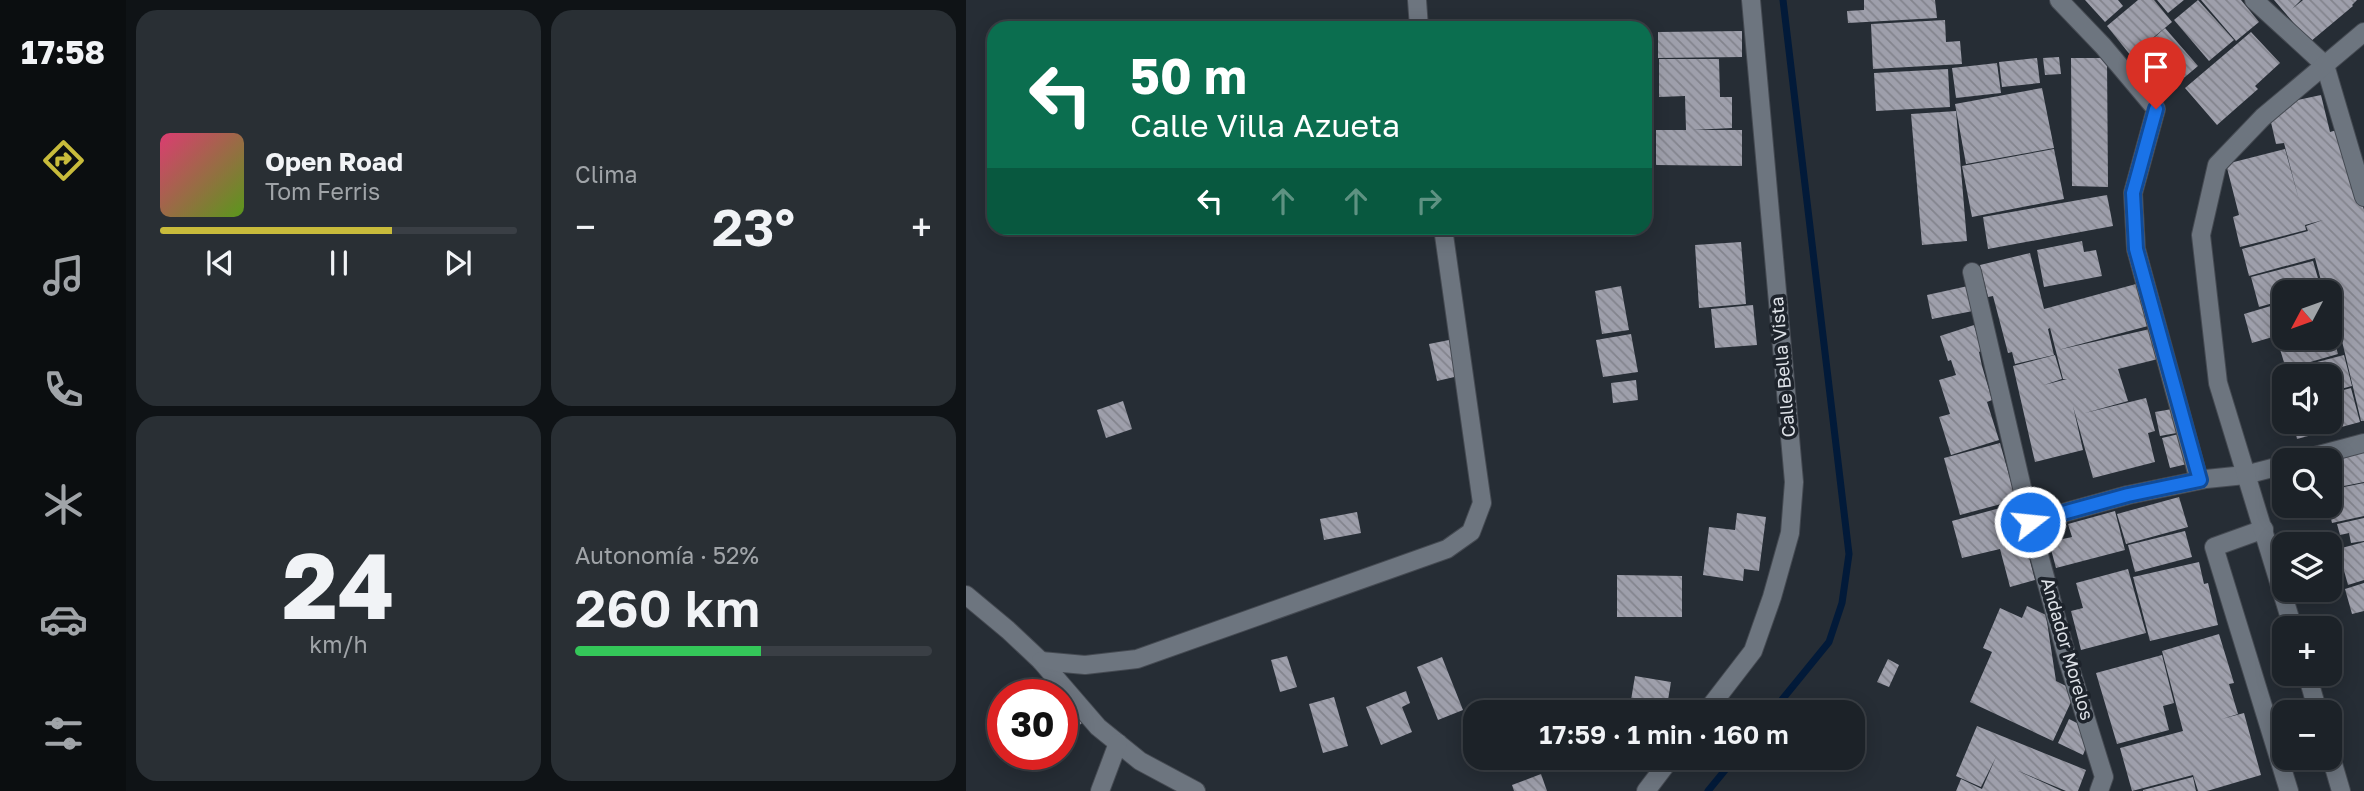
<!DOCTYPE html>
<html lang="es">
<head>
<meta charset="utf-8">
<style>
	:root { --surface:#1c2228; --page:#292f34; --text:#f1f3f6; --muted:#a0a4a8; --line:#3a3f45; --accent:#c8bb3b }
	body { margin:0; font-family:"Golos Text",sans-serif; background:var(--page); color:var(--text); height:100vh; display:flex; flex-direction:column; font-size:26px; white-space:nowrap }
	* { box-sizing:border-box; margin:0 }
	p { font-size:23px; color:var(--muted) }
	.icon { flex:none; width:38px; height:38px; fill:none; stroke:currentColor; stroke-width:2; stroke-linecap:round; stroke-linejoin:round }
	.map { position:relative; flex:1; overflow:hidden }
	.drawer { display:flex; flex-direction:column; gap:10px; padding:10px; background:#0f1316; width:840px }
	.drawer>* { flex:none }
	.hud { position:absolute; left:21px; top:21px; width:665px; height:214px; border-radius:21px; box-shadow:0 4px 18px #0003,0 0 0 2px var(--line); background:#0b6e4f; color:#fff; overflow:hidden }
	.needle { width:46px; rotate:229deg }
	.fabs { position:absolute; left:1306px; top:280px; display:grid; gap:14px }
	.fabs a { display:grid; place-items:center; width:70px; height:70px; border-radius:14px; background:var(--surface); box-shadow:0 4px 18px #0003,0 0 0 2px var(--line); font-size:35px }
	.speed { position:absolute; left:21px; top:679px; display:flex; gap:14px; font-size:35px; font-weight:700; text-align:center }
	.speed>* { display:grid; place-content:center; width:91px; height:91px; border-radius:50%; background:var(--surface); box-shadow:0 4px 18px #0003,0 0 0 2px var(--line); line-height:1 }
	.speed .limit { border:10px solid #d22; background:#fff; color:#111 }
	.pin { position:absolute; display:grid; place-items:center; width:60px; height:60px; color:#fff; margin:-72px -30px; border-radius:50% 50% 50% 0; rotate:-45deg; box-shadow:0 0 7px #0007 }
	.pin .icon { rotate:45deg }
	.me { position:absolute; width:77px; margin:-38px; rotate:74deg; stroke-linejoin:round; filter:drop-shadow(0 0 5px #0008) }
	.turn { display:flex; align-items:center; gap:24px; height:147px; padding:0 28px; font-size:32px }
	.turn .icon { width:91px; height:91px; stroke-width:2.5 }
	.turn b { display:block; font-size:49px; line-height:60px }
	.lanes { display:flex; align-items:center; height:66px; padding:0 28px; background:#0003; justify-content:center; gap:35px; direction:ltr }
	.lanes .off { opacity:.35 }
	.big { font-size:52px; font-weight:600; line-height:1.1 }
	.drawer .tile { flex:1; display:flex; flex-direction:column; justify-content:center; gap:10px; min-width:0; padding:0 24px; border-radius:21px; background:var(--page) }
	.drawer .dial { align-items:center; gap:0 }
	.dial b { font-size:91px; line-height:1 }
	.song { display:flex; align-items:center; gap:21px }
	.cover { width:84px; height:84px; border-radius:10px; background:linear-gradient(135deg,hsl(340 70% 55%),hsl(90 70% 35%)) }
	.played { height:7px; border-radius:4px; background:linear-gradient(90deg,var(--accent) 65%,var(--line) 65%) }
	.keys { display:flex; justify-content:space-around; direction:ltr }
	.heat { display:flex; justify-content:space-between; align-items:center; font-size:38px; direction:ltr }
	.charge { height:10px; border-radius:5px; background:linear-gradient(90deg,#34c759 52%,var(--line) 0) }
	.drawer .tiles { flex:1; display:grid; gap:10px; grid-template-columns:repeat(2,1fr) }
	.trip { position:absolute; left:497px; top:700px; width:402px; height:70px; border-radius:21px; background:var(--surface); box-shadow:0 4px 18px #0003,0 0 0 2px var(--line); font-weight:600; line-height:70px; text-align:center }
	main { display:flex; flex:1; min-height:0 }
	.dock { display:flex; flex-direction:column; width:126px; justify-content:space-around; align-items:center; background:#0b0e10; color:var(--muted) }
	.dock .icon { width:49px; height:49px }
	.dock .active { color:var(--accent) }
	.dock b { font-size:32px; color:var(--text) }
	.map>svg:first-child { display:block }
</style>
</head>
<body>
<main>
<nav class="dock">
<b>17:58</b>
<svg class="icon active" aria-label="directions" viewBox="0 0 24 24"><path d="M12 3l9 9-9 9-9-9zM9 14v-3h6M13 9l2 2-2 2"/></svg>
<svg class="icon" aria-label="music" viewBox="0 0 24 24"><path d="M9 18V5l10-2v13"/><circle cx="6" cy="18" r="3"/><circle cx="16" cy="16" r="3"/></svg>
<svg class="icon" aria-label="phone" viewBox="0 0 24 24"><path d="M5 4h4l2 5-3 2q2 4 5 5l2-3 5 2v4C11 20 4 13 5 4z"/></svg>
<svg class="icon" aria-label="climate" viewBox="0 0 24 24"><path d="M12 3v18M4 7l16 10M4 17L20 7"/></svg>
<svg class="icon" aria-label="car" viewBox="0 0 24 24"><path d="M5 17H2v-5l4-1 3-4h7l3 4 3 1v5h-3M9 17h6M6 11h13"/><circle cx="7" cy="17" r="2"/><circle cx="17" cy="17" r="2"/></svg>
<svg class="icon" aria-label="filters" viewBox="0 0 24 24"><path d="M4 7h16M4 17h16"/><circle cx="9" cy="7" r="2"/><circle cx="15" cy="17" r="2"/></svg>
</nav>
<section class="drawer">
<div class="tiles">
<div class="tile">
<div class="song"><i class="cover"></i><div><b>Open Road</b><p>Tom Ferris</p></div></div>
<div class="played"></div>
<div class="keys"><svg class="icon" aria-label="previous" viewBox="0 0 24 24"><path d="M18 5L8 12l10 7zM5 5v14"/></svg><svg class="icon" aria-label="pause" viewBox="0 0 24 24"><path d="M8 5v14M16 5v14"/></svg><svg class="icon" aria-label="next" viewBox="0 0 24 24"><path d="M6 5l10 7-10 7zM19 5v14"/></svg></div>
</div>
<div class="tile"><p>Clima</p>
<div class="heat"><a>−</a><b class="big">23°</b><a>+</a></div>
</div>
<div class="tile dial"><b>24</b><p>km/h</p></div>
<div class="tile"><p>Autonomía · 52%</p><b class="big">260 km</b><div class="charge"></div></div>
</div>
</section>
<div class="map">
<svg width="1398" height="791" viewBox="0 0 1398 791">
	<defs>
		<pattern id="building-back-hatch" width="6" height="6" patternUnits="userSpaceOnUse" patternTransform="scale(1.75)"><rect width="6" height="6" fill="#9e9fab"/><path d="M-1 5l2 2M0 0l6 6M5-1l2 2" fill="none" stroke="#83848d"/></pattern>
	</defs>
	<rect width="100%" height="100%" fill="#262d35"/>
	<g fill="none" stroke-linecap="round" stroke-linejoin="round">
		<g stroke="#021a39" stroke-width="7">
			<path d="M806,712L863,642L876,603L883,554L817,0"/>
			<path d="M742,791L769,758"/>
		</g>
	</g>
	<g fill="url(#building-back-hatch)">
		<path d="M898,0H969L971,18L882,23L881,11L898,10Z"/>
		<path d="M1119,0H1152L1157,6L1139,22Z"/>
		<path d="M1172,0H1188L1206,22L1165,56L1141,26Z"/>
		<path d="M1191,0H1218L1202,13Z"/>
		<path d="M1232,0L1268,40L1243,61L1208,20Z"/>
		<path d="M1235,0H1275L1293,22L1270,41Z"/>
		<path d="M1308,0H1335L1326,9L1337,0H1391L1386,5L1387,6L1344,42Z"/>
		<path d="M979,20L980,42L994,41L996,64L907,69L905,24Z"/>
		<path d="M1199,28L1232,66L1194,98L1162,61Z"/>
		<path d="M776,31V57L692,58V32Z"/>
		<path d="M1285,32L1314,63L1289,86L1292,89L1251,125L1219,88Z"/>
		<path d="M1093,57L1095,74L1079,75L1077,58Z"/>
		<path d="M1071,58L1074,83L1036,87L1033,62Z"/>
		<path d="M1105,58H1141L1142,187L1106,186Z"/>
		<path d="M693,59H753L754,97H766V128L727,130H776V166L690,165V130H720L719,96L693,97Z"/>
		<path d="M1031,63L1035,93L990,98L986,68Z"/>
		<path d="M982,69L984,107L910,111L908,73Z"/>
		<path d="M1076,88L1088,148L1000,164L989,104Z"/>
		<path d="M1355,95L1364,132L1374,129L1398,210V421H1395L1376,341L1370,343L1363,314V292H1358L1349,258L1283,276L1276,249L1342,231L1340,226L1357,220L1339,225L1340,230L1274,247L1267,217L1273,215L1260,164L1319,149L1333,200L1318,143L1310,144L1304,118L1318,103Z"/>
		<path d="M990,111L1001,241L956,245L945,114Z"/>
		<path d="M1088,149L1098,199L1006,217L996,166Z"/>
		<path d="M1141,195L1147,226L1022,249L1017,217Z"/>
		<path d="M1116,241L1118,252L1130,250L1136,276L1078,287L1071,250Z"/>
		<path d="M775,242L780,304L733,308L729,245Z"/>
		<path d="M1064,253L1078,309L1170,284L1182,326L1092,350L1184,329L1192,359L1152,369L1162,401L1119,413L1180,398L1189,431L1182,433L1189,462L1127,478L1107,406L1117,450L1069,462L1047,366L1089,355L1096,379L1078,385L1101,379H1097L1084,328L1082,329L1088,355L1049,364L1046,352L1042,353L1027,296L1022,297L1014,265Z"/>
		<path d="M1347,261L1356,292H1318V300L1293,307L1285,277Z"/>
		<path d="M655,286L663,330L636,334L629,291Z"/>
		<path d="M1002,286L1007,311L966,319L961,295Z"/>
		<path d="M1318,302V338H1363L1364,326L1372,354L1320,369L1310,336L1286,343L1278,314Z"/>
		<path d="M787,305L791,345L749,348L745,309Z"/>
		<path d="M1008,325L1016,351L1013,352L1016,366L1026,400L1021,402L1033,440L985,455L973,417L984,414L973,380L990,375L985,360L982,361L974,336Z"/>
		<path d="M665,334L672,372L637,377L630,340Z"/>
		<path d="M488,339L497,375L471,381L463,344Z"/>
		<path d="M1378,355L1386,386L1363,392V376H1326L1324,369Z"/>
		<path d="M670,380L672,400L647,403L645,383Z"/>
		<path d="M1385,388L1394,422L1331,439L1327,422H1363V394Z"/>
		<path d="M157,401L166,429L140,438L131,410Z"/>
		<path d="M1212,408L1216,432L1194,436L1189,412Z"/>
		<path d="M1213,434L1221,464L1204,468L1196,438Z"/>
		<path d="M1034,443L1050,500L994,515L978,458Z"/>
		<path d="M1398,449V482L1363,489V460Z"/>
		<path d="M1398,483V516L1366,523L1362,506L1363,490Z"/>
		<path d="M1213,497L1222,527L1160,544L1151,514Z"/>
		<path d="M1049,504L1069,580L1044,587L1034,549L996,558L986,521Z"/>
		<path d="M1149,511L1159,550L1090,568L1083,542L1106,537L1102,524Z"/>
		<path d="M391,512L395,533L358,540L354,519Z"/>
		<path d="M771,513L800,517L793,571L778,569L777,581L737,575L743,527L769,530Z"/>
		<path d="M1398,518V541L1385,543L1383,533L1374,535L1371,524Z"/>
		<path d="M1219,531L1226,557L1169,572L1162,545Z"/>
		<path d="M1398,542V580L1382,585L1372,549Z"/>
		<path d="M1233,562L1238,584L1242,583L1252,625L1184,641L1167,577Z"/>
		<path d="M1162,569L1180,633L1115,650L1105,611L1117,608L1110,583Z"/>
		<path d="M651,575L716,576V617H651Z"/>
		<path d="M1398,583V611L1386,614L1379,589Z"/>
		<path d="M1061,606L1080,615L1090,681L1110,691L1087,741L1004,702L1026,652L1017,648L1034,608L1056,618Z"/>
		<path d="M1253,634L1268,683L1263,684L1272,714L1256,719L1278,713L1295,775L1241,791H1232L1227,775L1166,791L1154,748L1217,731L1196,651Z"/>
		<path d="M1196,655L1208,703L1197,706L1203,730L1151,744L1130,673Z"/>
		<path d="M321,656L331,687L314,692L305,660Z"/>
		<path d="M476,657L497,710L472,720L451,667Z"/>
		<path d="M922,659L933,665L923,687L911,682Z"/>
		<path d="M669,676L705,682L700,712H663Z"/>
		<path d="M440,691L444,703L436,707L446,732L415,745L400,707Z"/>
		<path d="M368,697L382,746L357,753L343,704Z"/>
		<path d="M100,705L116,723L100,736L96,732V709Z"/>
		<path d="M1103,719L1111,723L1121,745L1117,755L1092,743Z"/>
		<path d="M1011,726L1120,770L1112,791H1100L1050,770L1096,791H990L995,779L1016,789L1030,757L1015,787L990,776Z"/>
		<path d="M575,774L581,791H548L546,785Z"/>
		<path d="M1227,777L1230,791H1177V790Z"/>
	</g>
	<g fill="none" stroke-linecap="round" stroke-linejoin="round">
		<g stroke="#454a52" stroke-width="20">
			<g id="minor">
				<path d="M451,0L453,28"/>
				<path d="M1093,0L1137,46L1190,109L1167,193L1170,249L1233,480"/>
				<path d="M1288,0L1359,65L1398,197"/>
				<path d="M1006,272L1064,522L1102,661L1138,777L1133,791"/>
				<path d="M1334,460L1398,443"/>
				<path d="M1064,522L1162,495L1240,479L1279,475L1318,465"/>
				<path d="M1298,529L1248,547L1323,791"/>
				<path d="M0,595L42,630L75,661L132,727L174,761L230,791"/>
				<path d="M1327,628L1252,383L1235,235L1251,165L1297,117L1398,32"/>
				<path d="M75,661L119,665L171,659L481,549L505,532L516,503L477,228"/>
				<path d="M1341,674L1352,712"/>
				<path d="M740,712L787,651L806,597L824,533L828,482L785,0"/>
				<path d="M1363,750L1375,791"/>
				<path d="M134,791L152,743"/>
				<path d="M680,791L705,758"/>
			</g>
		</g>
		<use href="#minor" stroke="#6d757f" stroke-width="18"/>
	</g>
	<g fill="none" stroke-linecap="round" stroke-linejoin="round">
		<g stroke="#114b97" stroke-width="18">
			<path id="route" d="M1064,522L1162,495L1234,480L1170,249L1167,193L1190,109"/>
		</g>
		<use href="#route" stroke="#1a73e8" stroke-width="12"/>
	</g>
	<g text-anchor="middle" stroke-width="7" stroke-linejoin="round" paint-order="stroke">
		<g font-size="18" fill="#dee2e8" stroke="#1d232b">
			<text transform="translate(817 367) rotate(-95)" y="6">Calle Bella Vista</text>
			<text transform="translate(1101 649) rotate(74)" y="6">Andador Morelos</text>
		</g>
	</g>
</svg>
<div class="fabs">
<a><svg class="needle" viewBox="-14 -14 28 28"><path d="M0-13l5 13h-10z" fill="#e53935"/><path d="M0 13l5-13h-10z" fill="#a0a4a8"/></svg></a>
<a><svg class="icon" aria-label="sound" viewBox="0 0 24 24"><path d="M4 9h4l5-4v14l-5-4H4zM17 9q2 3 0 6"/></svg></a>
<a><svg class="icon" aria-label="search" viewBox="0 0 24 24"><circle cx="10" cy="10" r="6"/><path d="M15 15l6 6"/></svg></a>
<a><svg class="icon" aria-label="layers" viewBox="0 0 24 24"><path d="M12 4l9 5-9 5-9-5zM3 14l9 5 9-5"/></svg></a>
<a>+</a>
<a>−</a>
</div>
<div class="speed"><div class="limit">30</div></div>
<div class="pin" style="left:1190px;top:109px;background:#d93025"><svg class="icon" aria-label="arrive" viewBox="0 0 24 24"><path d="M6 21V4h12l-3 4 3 4H6"/></svg></div>
<svg class="me" style="left:1064px;top:522px" viewBox="-20 -20 40 40"><circle r="17" fill="#1a73e8" stroke="#fff" stroke-width="3"/><path d="M0-11L8 9 0 5-8 9z" fill="#fff"/></svg>
<div class="trip">17:59 · 1 min · 160 m</div>
<div class="hud">
<div class="turn"><svg class="icon" aria-label="left" viewBox="0 0 24 24"><path d="M17 20v-9H6M10 6l-5 5 5 5"/></svg><div><b>50 m</b>Calle Villa Azueta</div></div>
<div class="lanes"><svg class="icon" aria-label="left" viewBox="0 0 24 24"><path d="M17 20v-9H6M10 6l-5 5 5 5"/></svg><svg class="icon off" aria-label="ahead" viewBox="0 0 24 24"><path d="M12 20V5M6 11l6-6 6 6"/></svg><svg class="icon off" aria-label="ahead" viewBox="0 0 24 24"><path d="M12 20V5M6 11l6-6 6 6"/></svg><svg class="icon off" aria-label="right" viewBox="0 0 24 24"><path d="M7 20v-9h11M14 6l5 5-5 5"/></svg></div>
</div>
</div>
</main>
</body>
</html>
